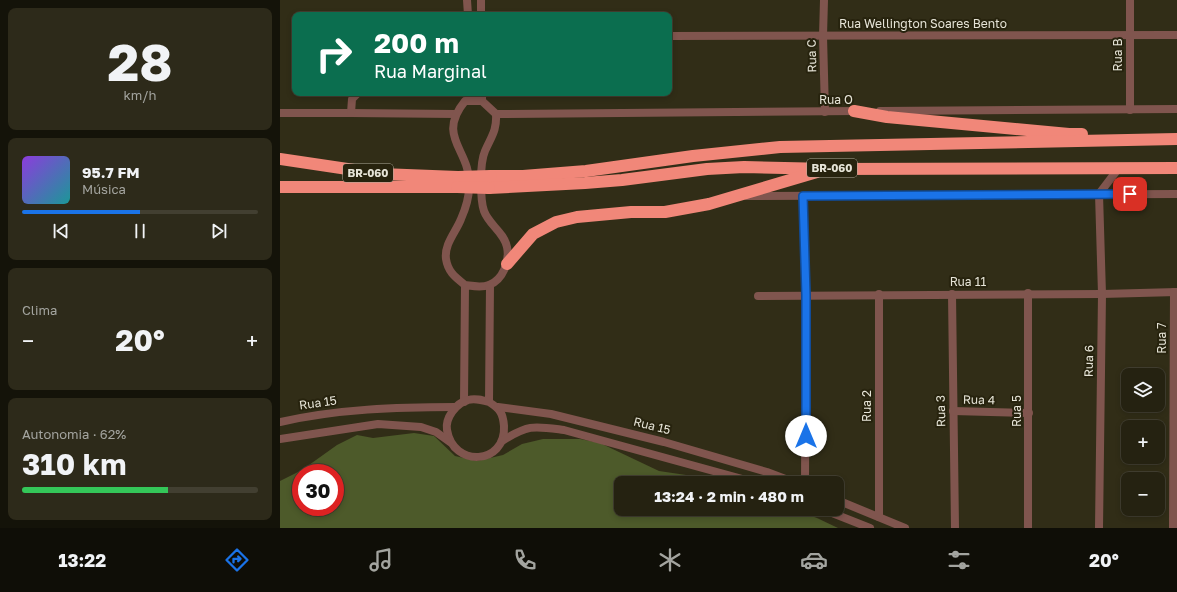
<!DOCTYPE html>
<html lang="pt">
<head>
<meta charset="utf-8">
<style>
	:root { --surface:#252211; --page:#2d2a1a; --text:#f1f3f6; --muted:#a3a49f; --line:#423f31; --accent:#1a73e8 }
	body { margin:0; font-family:"Golos Text",sans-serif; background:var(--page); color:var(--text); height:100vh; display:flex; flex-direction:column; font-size:15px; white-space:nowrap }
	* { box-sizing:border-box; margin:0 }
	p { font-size:13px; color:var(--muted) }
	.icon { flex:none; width:22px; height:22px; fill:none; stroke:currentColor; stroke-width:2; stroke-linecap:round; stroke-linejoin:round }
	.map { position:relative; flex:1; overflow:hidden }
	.sheet { display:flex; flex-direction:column; gap:8px; padding:8px; background:#141309; width:280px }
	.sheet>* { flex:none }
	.hud { position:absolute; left:12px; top:12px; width:380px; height:84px; border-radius:8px; box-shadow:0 2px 6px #0003,0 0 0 1px var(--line); background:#0b6e4f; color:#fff; overflow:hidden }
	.tools { position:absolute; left:841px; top:368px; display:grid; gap:8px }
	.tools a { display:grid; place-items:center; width:44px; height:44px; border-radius:8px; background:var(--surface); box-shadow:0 2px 6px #0003,0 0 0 1px var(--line); font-size:20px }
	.speed { position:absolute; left:12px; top:464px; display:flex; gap:8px; font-size:20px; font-weight:700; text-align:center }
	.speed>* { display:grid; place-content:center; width:52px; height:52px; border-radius:50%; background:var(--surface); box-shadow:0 2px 6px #0003,0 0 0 1px var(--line); line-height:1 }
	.speed .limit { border:6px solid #d22; background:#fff; color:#111 }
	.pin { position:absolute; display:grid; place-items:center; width:34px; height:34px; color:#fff; margin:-17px; border-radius:8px; box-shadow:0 2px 6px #0006 }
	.me { position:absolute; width:44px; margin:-22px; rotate:0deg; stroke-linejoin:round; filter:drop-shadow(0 0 3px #0008) }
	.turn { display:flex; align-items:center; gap:14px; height:84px; padding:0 16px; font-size:18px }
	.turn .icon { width:52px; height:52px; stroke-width:2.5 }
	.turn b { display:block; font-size:28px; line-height:34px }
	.big { font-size:30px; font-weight:700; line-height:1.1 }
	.sheet .card { flex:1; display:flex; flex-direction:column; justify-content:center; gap:6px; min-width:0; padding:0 14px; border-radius:8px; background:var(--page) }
	.sheet .dial { align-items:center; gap:0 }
	.dial b { font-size:52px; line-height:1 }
	.song { display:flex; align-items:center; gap:12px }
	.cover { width:48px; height:48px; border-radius:6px; background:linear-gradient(135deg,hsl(270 70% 55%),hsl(180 70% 35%)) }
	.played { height:4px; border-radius:2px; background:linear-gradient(90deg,var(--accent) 50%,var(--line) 50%) }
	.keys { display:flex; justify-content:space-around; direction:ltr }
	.heat { display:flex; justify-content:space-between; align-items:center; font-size:22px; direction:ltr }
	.charge { height:6px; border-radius:3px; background:linear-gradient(90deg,#34c759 62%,var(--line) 0) }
	.trip { position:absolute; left:334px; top:476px; width:230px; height:40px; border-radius:8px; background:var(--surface); box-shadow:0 2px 6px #0003,0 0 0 1px var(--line); font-weight:700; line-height:40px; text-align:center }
	.dock { display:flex; height:64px; justify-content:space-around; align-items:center; background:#0f0e07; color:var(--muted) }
	.dock .icon { width:28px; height:28px }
	.dock .current { color:var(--accent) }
	.dock b { font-size:18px; color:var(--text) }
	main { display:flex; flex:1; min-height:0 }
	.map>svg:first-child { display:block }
</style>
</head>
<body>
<main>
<section class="sheet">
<div class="card dial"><b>28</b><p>km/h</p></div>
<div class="card">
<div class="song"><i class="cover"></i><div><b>95.7 FM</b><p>Música</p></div></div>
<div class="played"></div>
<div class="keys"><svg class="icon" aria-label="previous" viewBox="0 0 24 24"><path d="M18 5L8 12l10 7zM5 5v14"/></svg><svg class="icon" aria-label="pause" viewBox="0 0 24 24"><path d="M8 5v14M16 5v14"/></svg><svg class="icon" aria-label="next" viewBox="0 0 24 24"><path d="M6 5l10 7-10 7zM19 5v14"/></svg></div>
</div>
<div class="card"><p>Clima</p>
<div class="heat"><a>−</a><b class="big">20°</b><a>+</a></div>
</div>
<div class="card"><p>Autonomia · 62%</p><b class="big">310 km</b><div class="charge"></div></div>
</section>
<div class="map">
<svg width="897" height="528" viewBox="0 0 897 528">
	<rect width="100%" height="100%" fill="#312d17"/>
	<path fill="#4d5a2a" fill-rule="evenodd" d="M134,433L154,436L175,456L197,461L223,455L242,444L263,439H300L320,443L379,471L440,480L447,483H341V509H513L537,518L558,528H0V481L22,470L57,445L77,435L93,438ZM21,473H55V507H21Z"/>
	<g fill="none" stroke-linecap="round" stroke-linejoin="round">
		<g stroke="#80554e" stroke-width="8">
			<path d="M187,0L188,15"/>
			<path d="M201,0V15"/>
			<path d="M544,0L543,36L545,112"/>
			<path d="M850,0V110"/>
			<path d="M389,36L897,35"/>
			<path d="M202,93V101"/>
			<path d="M600,111L897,109"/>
			<path d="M0,113H71L176,114"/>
			<path d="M71,113L72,99L77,94"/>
			<path d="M216,114L578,111"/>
			<path d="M467,196L897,194"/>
			<path d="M523,196L526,295L525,483"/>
			<path d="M748,293V528"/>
			<path d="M672,294L675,528"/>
			<path d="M478,296L822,294L897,292"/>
			<path d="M184,402L185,285C175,277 168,272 166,259C164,244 176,232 181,219C185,210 189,197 189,187C192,150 155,138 185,101H202L216,114C217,131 211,137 205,151C201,160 201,172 201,181C201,190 201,203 204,211C209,225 224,232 227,247C230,261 223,280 209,285C201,288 193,286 185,285"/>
			<path d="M209,402C202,400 195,398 188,400C176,403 165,418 167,430C173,468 226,465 224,426C223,413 220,409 209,402L210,285"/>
			<path d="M218,407L271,414L384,442L487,472L516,483"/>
			<path d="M673,411L749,413"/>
			<path d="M0,422C58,409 117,407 175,407"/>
			<path d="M0,439L98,424L141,427L156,432L170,442"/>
			<path d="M222,441C249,424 254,426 284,430L477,483"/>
			<path d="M557,500L625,528"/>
			<path d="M542,509L590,528"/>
			<path d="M599,517V294"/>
			<path d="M819,528L822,294L819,194L838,169"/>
			<path d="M893,528L894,292"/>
		</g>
		<g stroke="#f18779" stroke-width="12">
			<path d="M574,111L607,117L789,134H802"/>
			<path d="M0,159L101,174L178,177"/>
			<path d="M211,176H243L306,171L413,156L500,147L897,139"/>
			<path d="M0,187H177"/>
			<path d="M209,188L305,183L342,180L427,169L464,167L549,169L897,168"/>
			<path d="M227,264L253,234L276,222L297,217L351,212H385L429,204L537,172"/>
		</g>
		<g stroke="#f18779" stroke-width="12">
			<path d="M178,177L211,176"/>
			<path d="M177,187L209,188"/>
		</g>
	</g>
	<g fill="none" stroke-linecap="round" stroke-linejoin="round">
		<g stroke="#114b97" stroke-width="10">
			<path id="route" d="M526,436V295L523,196L850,194"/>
		</g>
		<use href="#route" stroke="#1a73e8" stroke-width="7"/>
	</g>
	<g text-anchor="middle" stroke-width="4" stroke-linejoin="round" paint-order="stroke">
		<g fill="#27230e" stroke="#adaa9b" stroke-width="1">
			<rect x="527" y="159" width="50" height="18" rx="3"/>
			<rect x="63" y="164" width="50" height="18" rx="3"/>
		</g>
		<g font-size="11" font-weight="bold" fill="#e6e4d7">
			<text x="552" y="172">BR-060</text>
			<text x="88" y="177">BR-060</text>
		</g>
		<g font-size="12" fill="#e6e4d7" stroke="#27230e">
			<text x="643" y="28">Rua Wellington Soares Bento</text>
			<text transform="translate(838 55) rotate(-90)" y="4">Rua B</text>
			<text transform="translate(532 56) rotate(-91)" y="4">Rua C</text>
			<text x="556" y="104">Rua O</text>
			<text x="688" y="286">Rua 11</text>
			<text transform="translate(882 338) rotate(-90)" y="4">Rua 7</text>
			<text transform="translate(809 361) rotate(-89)" y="4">Rua 6</text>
			<text transform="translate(699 400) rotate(1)" y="4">Rua 4</text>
			<text transform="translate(38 403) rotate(-8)" y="4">Rua 15</text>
			<text transform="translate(587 406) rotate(-90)" y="4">Rua 2</text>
			<text transform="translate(661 411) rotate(-91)" y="4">Rua 3</text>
			<text transform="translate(737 411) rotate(-90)" y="4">Rua 5</text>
			<text transform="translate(372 426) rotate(14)" y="4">Rua 15</text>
		</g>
	</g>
</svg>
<div class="tools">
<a><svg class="icon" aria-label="layers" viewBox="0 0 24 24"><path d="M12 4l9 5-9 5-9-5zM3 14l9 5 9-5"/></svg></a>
<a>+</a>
<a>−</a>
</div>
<div class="speed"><div class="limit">30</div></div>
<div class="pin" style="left:850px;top:194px;background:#d93025"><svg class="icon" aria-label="arrive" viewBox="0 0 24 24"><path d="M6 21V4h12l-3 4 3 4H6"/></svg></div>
<svg class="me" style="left:526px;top:436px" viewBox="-20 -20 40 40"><circle r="19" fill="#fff"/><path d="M0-13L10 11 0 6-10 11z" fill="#1a73e8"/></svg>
<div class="trip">13:24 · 2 min · 480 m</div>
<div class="hud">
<div class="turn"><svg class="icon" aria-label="right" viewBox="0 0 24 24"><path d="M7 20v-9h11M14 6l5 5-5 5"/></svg><div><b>200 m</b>Rua Marginal</div></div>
</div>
</div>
</main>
<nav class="dock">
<b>13:22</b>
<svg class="icon current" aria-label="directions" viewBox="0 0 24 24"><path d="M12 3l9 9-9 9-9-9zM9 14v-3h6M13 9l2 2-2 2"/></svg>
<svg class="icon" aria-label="music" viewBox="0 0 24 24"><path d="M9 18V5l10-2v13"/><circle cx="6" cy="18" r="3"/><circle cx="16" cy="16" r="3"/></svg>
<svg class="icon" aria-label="phone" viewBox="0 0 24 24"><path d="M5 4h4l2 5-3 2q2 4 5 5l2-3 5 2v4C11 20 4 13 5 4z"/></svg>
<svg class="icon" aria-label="climate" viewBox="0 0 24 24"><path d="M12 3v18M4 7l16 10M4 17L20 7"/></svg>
<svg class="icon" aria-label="car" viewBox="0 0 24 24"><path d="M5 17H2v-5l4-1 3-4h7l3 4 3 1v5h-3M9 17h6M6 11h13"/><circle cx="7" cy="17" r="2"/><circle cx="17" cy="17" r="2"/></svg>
<svg class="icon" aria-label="filters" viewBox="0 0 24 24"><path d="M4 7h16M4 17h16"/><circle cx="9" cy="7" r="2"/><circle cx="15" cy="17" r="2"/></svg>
<b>20°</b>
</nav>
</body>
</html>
